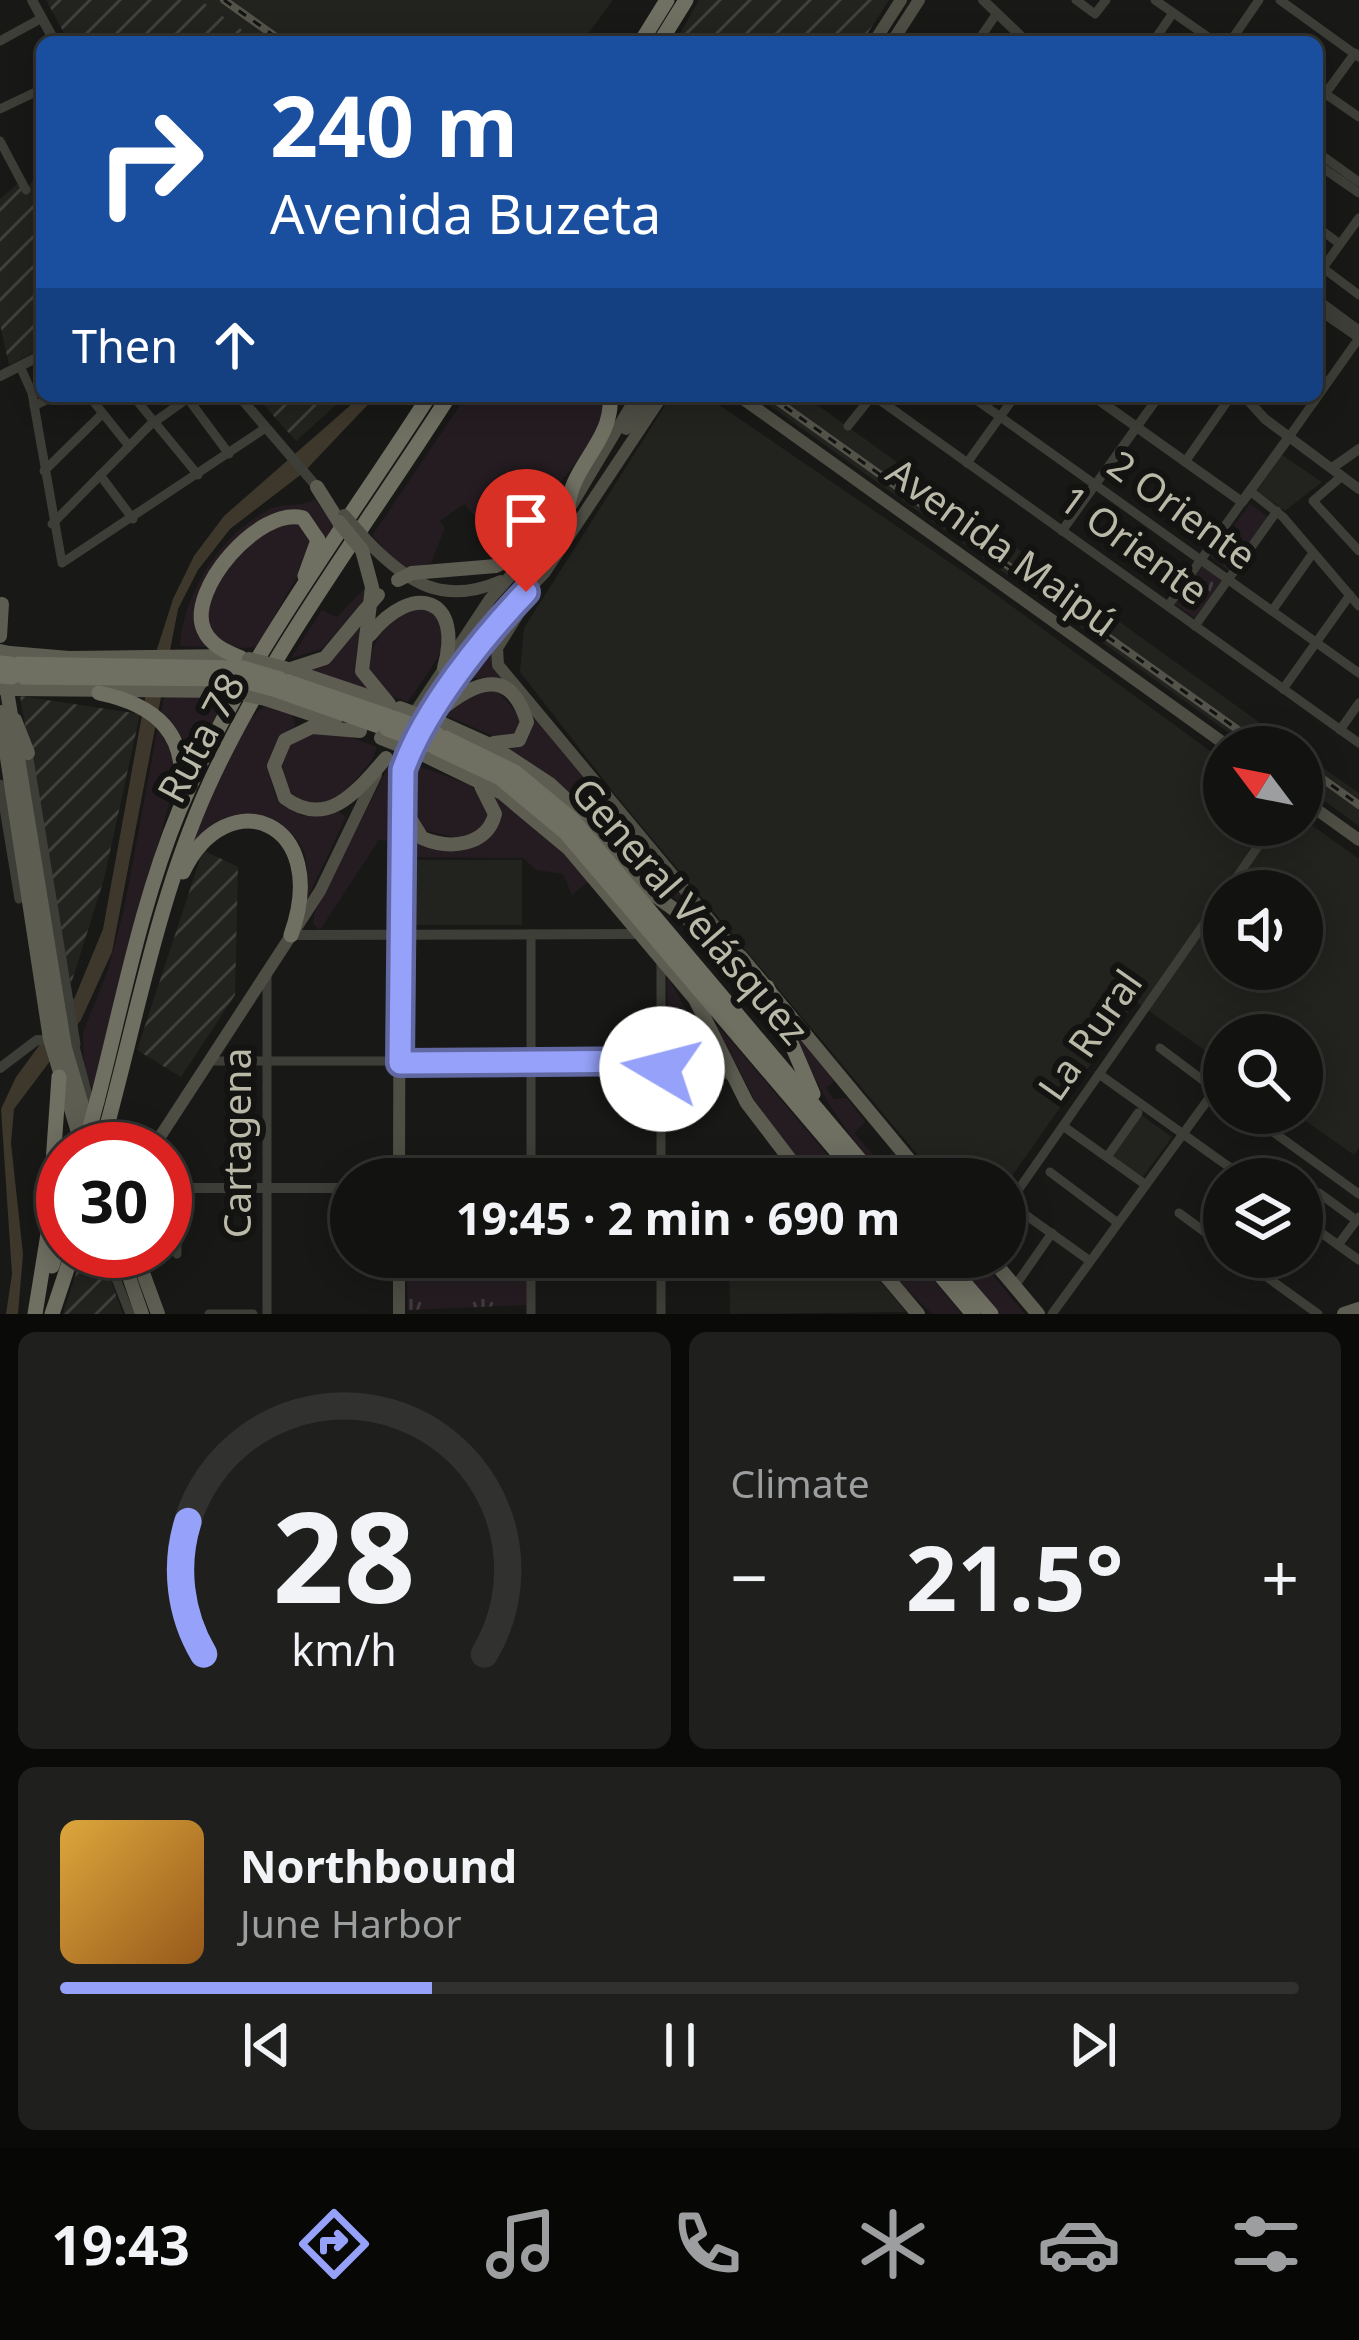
<!DOCTYPE html>
<html lang="en">
<head>
<meta charset="utf-8">
<style>
	:root { --surface:#121210; --page:#1f201e; --text:#f1f3f6; --muted:#9c9e9f; --line:#313230; --accent:#96a2fa }
	body { margin:0; font-family:"Noto Sans",sans-serif; background:var(--page); color:var(--text); height:100vh; display:flex; flex-direction:column; font-size:45px; white-space:nowrap }
	* { box-sizing:border-box; margin:0 }
	p { font-size:39px; color:var(--muted) }
	.icon { flex:none; width:66px; height:66px; fill:none; stroke:currentColor; stroke-width:2; stroke-linecap:round; stroke-linejoin:round }
	.map { position:relative; height:1314px; overflow:hidden }
	.side { display:flex; flex-direction:column; gap:18px; padding:18px; background:#0a0a09; flex:1 }
	.side>* { flex:none }
	.banner { position:absolute; left:36px; top:36px; width:1287px; height:366px; border-radius:18px; box-shadow:0 6px 30px #0003,0 0 0 3px var(--line); background:#1a4fa0; color:#fff; overflow:hidden }
	.needle { width:78px; rotate:302deg }
	.controls { position:absolute; left:1203px; top:726px; display:grid; gap:24px }
	.controls a { display:grid; place-items:center; width:120px; height:120px; border-radius:50%; background:var(--surface); box-shadow:0 6px 30px #0003,0 0 0 3px var(--line); font-size:60px }
	.speed { position:absolute; left:36px; top:1122px; display:flex; gap:24px; font-size:60px; font-weight:700; text-align:center }
	.speed>* { display:grid; place-content:center; width:156px; height:156px; border-radius:50%; background:var(--surface); box-shadow:0 6px 30px #0003,0 0 0 3px var(--line); line-height:1 }
	.speed .limit { border:18px solid #d22; background:#fff; color:#111 }
	.pin { position:absolute; display:grid; place-items:center; width:102px; height:102px; color:#fff; margin:-123px -51px; border-radius:50% 50% 50% 0; rotate:-45deg; box-shadow:0 0 12px #0007 }
	.pin .icon { rotate:45deg }
	.me { position:absolute; width:132px; margin:-66px; rotate:278deg; stroke-linejoin:round; filter:drop-shadow(0 0 9px #0008) }
	.turn { display:flex; align-items:center; gap:42px; height:252px; padding:0 36px; font-size:54px }
	.turn .icon { width:156px; height:156px; stroke-width:2.5 }
	.turn b { display:block; font-size:84px; line-height:102px }
	.then { display:flex; align-items:center; height:114px; padding:0 36px; background:#0003; gap:24px; font-size:45px }
	.big { font-size:90px; font-weight:700; line-height:1.1 }
	.side .widget { flex:1; display:flex; flex-direction:column; justify-content:center; gap:18px; min-width:0; padding:0 42px; border-radius:18px; background:var(--page) }
	.side .dial { align-items:center; gap:0 }
	.dial svg { height:312px; overflow:visible; fill:none; stroke:var(--line); stroke-width:7; stroke-linecap:round; text-anchor:middle }
	.dial text { fill:var(--text); stroke:none }
	.song { display:flex; align-items:center; gap:36px }
	.cover { width:144px; height:144px; border-radius:18px; background:linear-gradient(135deg,hsl(40 70% 55%),hsl(30 70% 35%)) }
	.played { height:12px; border-radius:6px; background:linear-gradient(90deg,var(--accent) 30%,var(--line) 30%) }
	.keys { display:flex; justify-content:space-around; direction:ltr }
	.heat { display:flex; justify-content:space-between; align-items:center; font-size:66px; direction:ltr }
	.side .tiles { flex:1; display:grid; gap:18px; grid-template-columns:1fr 1fr }
	.widget:last-child { grid-column:span 2 }
	.trip { position:absolute; left:330px; top:1158px; width:696px; height:120px; border-radius:60px; background:var(--surface); box-shadow:0 6px 30px #0003,0 0 0 3px var(--line); font-weight:700; line-height:120px; text-align:center }
	.dock { display:flex; height:192px; justify-content:space-around; align-items:center; background:#070706; color:var(--muted) }
	.dock .icon { width:84px; height:84px }
	.dock .selected { color:var(--accent) }
	.dock b { font-size:54px; color:var(--text) }
	.map>svg:first-child { display:block }
</style>
</head>
<body>
<div class="map">
<svg width="1359" height="1314" viewBox="0 0 1359 1314">
	<defs>
		<pattern id="industrial-furrows" width="10" height="10" patternUnits="userSpaceOnUse" patternTransform="scale(3)"><rect width="10" height="10" fill="#22231f"/><path d="M-1 1l2-2M0 10L10 0M9 11l2-2" fill="none" stroke="#40413d"/></pattern>
		<pattern id="park-tufts" width="24" height="20" patternUnits="userSpaceOnUse" patternTransform="scale(3)"><rect width="24" height="20" fill="#241c21"/><path d="M3 7l-1-3M5 7V3M7 7l1-3M15 17l-1-3M17 17v-4M19 17l1-3" fill="none" stroke="#423b3e"/></pattern>
	</defs>
	<rect width="100%" height="100%" fill="#181816"/>
	<g fill="#22231f" fill-rule="evenodd">
		<path d="M200,0H613L582,42H259Z"/>
		<path d="M671,396H706L980,583L1224,761V825H1302V818L1359,859V1148L1354,1155L1294,1113H1302V1035H1224V1064L1135,1001L1005,1186V1179H938L614,793L520,672L524,628ZM1224,891H1302V969H1224Z"/>
		<path d="M756,396H805L1294,747H1249Z"/>
		<path d="M1282,455L1322,482L1285,511L1257,491Z"/>
		<path d="M1302,753L1359,793V826L1302,785Z"/>
		<rect x="415" y="860" width="107" height="65"/>
		<path d="M1141,1115L1172,1137L1142,1178L1111,1156Z"/>
		<path d="M729,1257H860L906,1312L730,1314Z"/>
	</g>
	<g fill="url(#industrial-furrows)">
		<path d="M46,0H200L259,42H69Z"/>
		<path d="M699,0H889L862,42H675Z"/>
		<path d="M42,169V348L9,365L0,324V199L20,182L25,191Z"/>
		<path d="M256,396H346L296,441Z"/>
		<path d="M20,696L140,714L104,879L71,984Z"/>
		<path d="M203,850L238,867L235,995L181,1077L137,1050Z"/>
		<path d="M83,1251H100L123,1314H63Z"/>
	</g>
	<g fill="#241c21">
		<path d="M466,396H605C601,446 552,488 523,527L482,525L464,504L440,521L445,528L431,563L404,571L372,536Z"/>
		<path d="M315,499L335,528L318,557L321,530L306,514C289,518 265,519 250,528C218,546 196,591 196,626L210,647L180,646C183,593 222,532 270,509C285,502 301,508 315,499Z"/>
		<path d="M570,518L538,577L496,618L399,766L393,841L379,840L320,930L313,924L314,914L390,763L443,681L502,596Z"/>
		<path d="M298,521L312,533L310,555L257,646C228,653 212,640 204,612C233,558 237,537 298,521Z"/>
		<path d="M367,586L368,595L322,649L291,658L322,610L337,617Z"/>
		<path d="M521,605L493,655L711,927C637,873 586,798 508,748L530,724L495,679L474,678L462,684L487,643Z"/>
		<path d="M422,607L443,619L441,653L408,702L386,695L367,670C374,634 388,620 422,607Z"/>
		<path d="M365,614L356,667L373,694L308,669Z"/>
		<path d="M497,690L521,718L515,734L493,736L447,716L461,696Z"/>
		<path d="M165,694H213L225,700L188,770L161,712Z"/>
		<path d="M267,705L292,714L295,726C268,744 264,766 276,796L302,816L337,810L346,817L308,897C307,882 309,864 303,850C279,798 215,815 187,851C207,807 228,729 267,705Z"/>
		<path d="M159,721L173,738L177,773L93,1090L84,1073L83,1032L108,970L124,909Z"/>
		<path d="M299,733H339L377,747L372,760L338,801L307,805C274,784 277,761 299,733Z"/>
		<path d="M416,765L470,785L490,808L486,826L462,839L423,830L412,797Z"/>
		<path d="M493,792L555,840L589,881L572,895L563,874L536,870L523,858L409,857L406,828L435,849C470,849 484,846 500,813Z"/>
		<path d="M667,976L715,1060L691,1056L695,1026L668,1008Z"/>
		<path d="M787,1015L839,1077L826,1088L834,1099L847,1098L865,1122L854,1133L881,1163L892,1152L914,1179H885C836,1119 815,1088 787,1015Z"/>
		<path d="M714,1023L727,1036L848,1179H810L749,1101L753,1097Z"/>
		<path d="M874,1257H914L962,1314H932Z"/>
		<path d="M948,1257H978L1025,1314H996Z"/>
	</g>
	<g fill="url(#park-tufts)">
		<path d="M1250,504L1269,518L1230,572L1211,557Z"/>
		<path d="M1202,567L1222,581L1195,618L1175,604Z"/>
		<path d="M406,1257H527V1305L408,1310Z"/>
	</g>
	<path fill="#3e372b" d="M361,396H376L303,473L230,529L198,570L178,609L112,952L81,1020L14,1109L11,1143L23,1254L18,1314H6L12,1274L1,1109L16,1077L75,997L103,929L150,671L173,599L194,556L224,516Z"/>
	<g fill="none" stroke-linecap="round" stroke-linejoin="round">
		<g stroke="#3d3e37" stroke-width="9">
			<path d="M1076,0L1095,14L1106,0"/>
			<path d="M1155,0L1215,42"/>
			<path d="M1280,0L1359,57"/>
			<path d="M980,38L997,13"/>
			<path d="M0,41L42,18"/>
			<path d="M1153,42L1173,13"/>
			<path d="M1230,42L1259,0"/>
			<path d="M1317,88L1359,117"/>
			<path d="M1317,105L1355,53"/>
			<path d="M0,109L42,89"/>
			<path d="M0,141L26,190"/>
			<path d="M1317,152L1359,182"/>
			<path d="M1317,164L1359,193"/>
			<path d="M1317,227L1340,244"/>
			<path d="M1323,268L1359,295"/>
			<path d="M1317,276L1359,218"/>
			<path d="M1317,299L1359,330"/>
			<path d="M20,366L32,393L62,563L264,429"/>
			<path d="M89,396L129,446"/>
			<path d="M133,396L198,475"/>
			<path d="M186,396L229,454"/>
			<path d="M874,396L1359,743"/>
			<path d="M971,396L1359,673"/>
			<path d="M34,406L54,396"/>
			<path d="M848,426L872,396"/>
			<path d="M1289,437L1359,338L1317,309"/>
			<path d="M1185,462L1231,396"/>
			<path d="M967,463L1015,396"/>
			<path d="M44,471L100,416"/>
			<path d="M100,475L133,519"/>
			<path d="M1342,476L1313,501L1359,551"/>
			<path d="M1250,491L1283,517L1359,606"/>
			<path d="M52,524L150,425L191,396"/>
			<path d="M1062,531L1159,396"/>
			<path d="M1168,606L1242,502"/>
			<path d="M1272,611L1313,553"/>
			<path d="M1195,626L1277,511"/>
			<path d="M1283,689L1350,595"/>
			<path d="M1340,730L1359,703"/>
			<path d="M28,753L76,1044"/>
			<path d="M0,784L19,899"/>
			<path d="M1227,891L1273,825"/>
			<path d="M1160,1048L1224,1096"/>
			<path d="M209,1061H662L703,1064L732,1077"/>
			<path d="M1099,1074L1246,1179"/>
			<path d="M1247,1113L1359,1194"/>
			<path d="M1063,1126L1146,1185"/>
			<path d="M1107,1157L1138,1113"/>
			<path d="M1050,1172L1118,1223"/>
			<path d="M531,1179V934"/>
			<path d="M661,1179V962"/>
			<path d="M176,1188L177,1254"/>
			<path d="M1319,1193L1356,1220"/>
			<path d="M1009,1203L1090,1261"/>
			<path d="M1005,1209L1224,895"/>
			<path d="M1179,1213L1224,1246"/>
			<path d="M1302,1219L1359,1260"/>
			<path d="M1338,1245L1359,1217"/>
			<path d="M105,1251L130,1314"/>
			<path d="M531,1257V1314"/>
			<path d="M1239,1257L1318,1314"/>
			<path d="M1015,1286L1052,1233"/>
			<path d="M209,1314H253"/>
			<path d="M267,1314V973"/>
			<path d="M661,1314V1257"/>
			<path d="M1052,1314L1215,1090"/>
		</g>
		<g stroke="#3d3e37" stroke-width="10">
			<path d="M32,0L55,42"/>
			<path d="M983,0L1027,42"/>
			<path d="M0,376L42,355"/>
			<path d="M239,396L317,487"/>
			<path d="M1093,396L1242,502L1289,437"/>
			<path d="M1244,396L1265,419L1359,489"/>
			<path d="M1332,468L1359,449"/>
			<path d="M291,935L642,934"/>
			<path d="M0,1068L37,1040L73,1041L92,1112"/>
			<path d="M165,1188H351"/>
		</g>
		<g stroke="#4e4e45" stroke-width="12">
			<path d="M874,42L901,0"/>
			<path d="M892,42L919,0"/>
			<path d="M739,396L1229,747"/>
			<path d="M626,429L650,396"/>
			<path d="M368,542C408,583 443,606 501,581"/>
			<path d="M528,598L497,648L498,665L735,950"/>
			<path d="M435,713L485,635L545,572L662,396"/>
			<path d="M412,717L490,599L568,511L637,396"/>
			<path d="M1302,799L1359,840"/>
			<path d="M152,1149L320,891L376,775"/>
			<path d="M399,1179L400,802L403,770L414,745"/>
			<path d="M399,1257V1314"/>
		</g>
		<g stroke="#5d5d52" stroke-width="14">
			<path d="M317,487L339,522"/>
			<path d="M362,550L372,587L362,671L389,704"/>
			<path d="M412,573L496,566L540,545"/>
			<path d="M370,635C413,581 464,597 444,668"/>
			<path d="M0,636L2,604"/>
			<path d="M10,653L69,658L232,656"/>
			<path d="M284,668L379,700"/>
			<path d="M291,669L325,658L364,611"/>
			<path d="M5,678L65,1048L95,1149"/>
			<path d="M16,689L228,691"/>
			<path d="M266,699L335,722"/>
			<path d="M0,712L50,1039L83,1149"/>
			<path d="M431,718C464,689 508,658 527,722L519,740L494,743"/>
			<path d="M15,720L28,753"/>
			<path d="M443,724L492,746L550,784L585,817L647,890L741,957L925,1179"/>
			<path d="M360,731L312,727L285,740L274,766L285,798C328,830 359,789 386,758"/>
			<path d="M424,755L502,793L569,849L695,999L747,1103L805,1179"/>
			<path d="M400,802L422,838C450,850 487,846 495,814L481,786"/>
			<path d="M120,1251L142,1314"/>
			<path d="M135,1251L158,1314"/>
			<path d="M870,1257L918,1314"/>
			<path d="M990,1257L1038,1314"/>
			<path d="M1344,1314L1359,1309"/>
		</g>
		<g stroke="#6f6f62" stroke-width="15">
			<path d="M641,42L667,0"/>
			<path d="M660,42L686,0"/>
			<path d="M568,511C568,467 614,442 610,396"/>
			<path d="M241,658C227,652 211,646 204,630C186,591 259,506 303,518L318,540L305,576"/>
			<path d="M10,664L243,668"/>
			<path d="M12,677L236,679"/>
			<path d="M280,679L394,718"/>
			<path d="M273,689L387,729"/>
			<path d="M99,693C157,705 188,734 181,795"/>
			<path d="M437,734L515,772L573,820L876,1179"/>
			<path d="M430,745L500,778L565,832L860,1179"/>
			<path d="M183,872C227,780 332,820 291,935"/>
			<path d="M767,987L813,1094"/>
			<path d="M97,1101C122,1005 141,903 179,811C240,665 344,529 429,396"/>
			<path d="M108,1122C138,1010 160,893 208,787C267,656 371,519 449,396"/>
			<path d="M925,1257L973,1314"/>
			<path d="M942,1257L991,1314"/>
			<path d="M52,1266L63,1228"/>
			<path d="M35,1314L48,1234L59,1077"/>
			<path d="M52,1314L73,1251"/>
		</g>
		<g stroke="#53534a" stroke-width="8">
			<g id="rail">
				<path d="M224,0L283,42"/>
				<path d="M770,396L1262,747"/>
				<path d="M1302,764L1359,805"/>
			</g>
		</g>
		<use href="#rail" stroke="#131311" stroke-width="3" stroke-dasharray="9" stroke-linecap="butt"/>
		<path stroke="#4e4e45" stroke-width="12" d="M344,515L368,542"/>
		<g stroke="#5d5d52" stroke-width="14">
			<path d="M339,522L362,550"/>
			<path d="M398,580L412,573"/>
			<path d="M364,611L378,595"/>
			<path d="M0,651L10,653"/>
			<path d="M249,659L284,668"/>
			<path d="M0,688L16,689"/>
			<path d="M228,691L266,699"/>
			<path d="M400,708L443,724"/>
			<path d="M381,738L424,755"/>
		</g>
		<g stroke="#6f6f62" stroke-width="15">
			<path d="M0,663L10,664"/>
			<path d="M243,668L280,679"/>
			<path d="M0,676L12,677"/>
			<path d="M236,679L273,689"/>
			<path d="M394,718L437,734"/>
			<path d="M387,729L430,745"/>
			<path d="M84,1149L97,1101"/>
			<path d="M101,1149L108,1122"/>
		</g>
	</g>
	<g fill="none" stroke-linecap="round" stroke-linejoin="round">
		<g stroke="#6269a2" stroke-width="30">
			<path id="route" d="M526,592C482,638 424,710 403,770L400,1063L662,1061V1069"/>
		</g>
		<use href="#route" stroke="#96a2fa" stroke-width="21"/>
	</g>
	<g text-anchor="middle" stroke-width="12" stroke-linejoin="round" paint-order="stroke">
		<g font-size="39" fill="#bab8a7" stroke="#131311">
			<text transform="translate(1182 510) rotate(36)" y="14">2 Oriente</text>
			<text transform="translate(1134 545) rotate(36)" y="14">1 Oriente</text>
			<text transform="translate(1002 547) rotate(36)" y="14">Avenida Maipú</text>
			<text transform="translate(201 738) rotate(-62)" y="14">Ruta 78</text>
			<text transform="translate(690 911) rotate(49)" y="14">General Velásquez</text>
			<text transform="translate(1090 1035) rotate(-55)" y="14">La Rural</text>
			<text transform="translate(237 1143) rotate(-90)" y="14">Cartagena</text>
		</g>
	</g>
</svg>
<div class="controls">
<a><svg class="needle" viewBox="-14 -14 28 28"><path d="M0-13l5 13h-10z" fill="#e53935"/><path d="M0 13l5-13h-10z" fill="#9c9e9f"/></svg></a>
<a><svg class="icon" aria-label="sound" viewBox="0 0 24 24"><path d="M4 9h4l5-4v14l-5-4H4zM17 9q2 3 0 6"/></svg></a>
<a><svg class="icon" aria-label="search" viewBox="0 0 24 24"><circle cx="10" cy="10" r="6"/><path d="M15 15l6 6"/></svg></a>
<a><svg class="icon" aria-label="layers" viewBox="0 0 24 24"><path d="M12 4l9 5-9 5-9-5zM3 14l9 5 9-5"/></svg></a>
</div>
<div class="speed"><div class="limit">30</div></div>
<div class="pin" style="left:526px;top:592px;background:#d93025"><svg class="icon" aria-label="arrive" viewBox="0 0 24 24"><path d="M6 21V4h12l-3 4 3 4H6"/></svg></div>
<svg class="me" style="left:662px;top:1069px" viewBox="-20 -20 40 40"><circle r="19" fill="#fff"/><path d="M0-13L10 11 0 6-10 11z" fill="#96a2fa"/></svg>
<div class="trip">19:45 · 2 min · 690 m</div>
<div class="banner">
<div class="turn"><svg class="icon" aria-label="right" viewBox="0 0 24 24"><path d="M7 20v-9h11M14 6l5 5-5 5"/></svg><div><b>240 m</b>Avenida Buzeta</div></div>
<div class="then">Then<svg class="icon" aria-label="ahead" viewBox="0 0 24 24"><path d="M12 20V5M6 11l6-6 6 6"/></svg></div>
</div>
</div>
<section class="side">
<div class="tiles">
<div class="widget dial"><svg viewBox="0 0 100 80">
<path d="M14 69A42 42 0 1 1 86 69"/>
<path d="M14 69A42 42 0 0 1 10 35" stroke="#96a2fa"/>
<text x="50" y="56" font-size="32" font-weight="700">28</text>
<text x="50" y="72" font-size="11">km/h</text>
</svg></div>
<div class="widget"><p>Climate</p>
<div class="heat"><a>−</a><b class="big">21.5°</b><a>+</a></div>
</div>
<div class="widget">
<div class="song"><i class="cover"></i><div><b>Northbound</b><p>June Harbor</p></div></div>
<div class="played"></div>
<div class="keys"><svg class="icon" aria-label="previous" viewBox="0 0 24 24"><path d="M18 5L8 12l10 7zM5 5v14"/></svg><svg class="icon" aria-label="pause" viewBox="0 0 24 24"><path d="M8 5v14M16 5v14"/></svg><svg class="icon" aria-label="next" viewBox="0 0 24 24"><path d="M6 5l10 7-10 7zM19 5v14"/></svg></div>
</div>
</div>
</section>
<nav class="dock">
<b>19:43</b>
<svg class="icon selected" aria-label="directions" viewBox="0 0 24 24"><path d="M12 3l9 9-9 9-9-9zM9 14v-3h6M13 9l2 2-2 2"/></svg>
<svg class="icon" aria-label="music" viewBox="0 0 24 24"><path d="M9 18V5l10-2v13"/><circle cx="6" cy="18" r="3"/><circle cx="16" cy="16" r="3"/></svg>
<svg class="icon" aria-label="phone" viewBox="0 0 24 24"><path d="M5 4h4l2 5-3 2q2 4 5 5l2-3 5 2v4C11 20 4 13 5 4z"/></svg>
<svg class="icon" aria-label="climate" viewBox="0 0 24 24"><path d="M12 3v18M4 7l16 10M4 17L20 7"/></svg>
<svg class="icon" aria-label="car" viewBox="0 0 24 24"><path d="M5 17H2v-5l4-1 3-4h7l3 4 3 1v5h-3M9 17h6M6 11h13"/><circle cx="7" cy="17" r="2"/><circle cx="17" cy="17" r="2"/></svg>
<svg class="icon" aria-label="filters" viewBox="0 0 24 24"><path d="M4 7h16M4 17h16"/><circle cx="9" cy="7" r="2"/><circle cx="15" cy="17" r="2"/></svg>
</nav>
</body>
</html>
